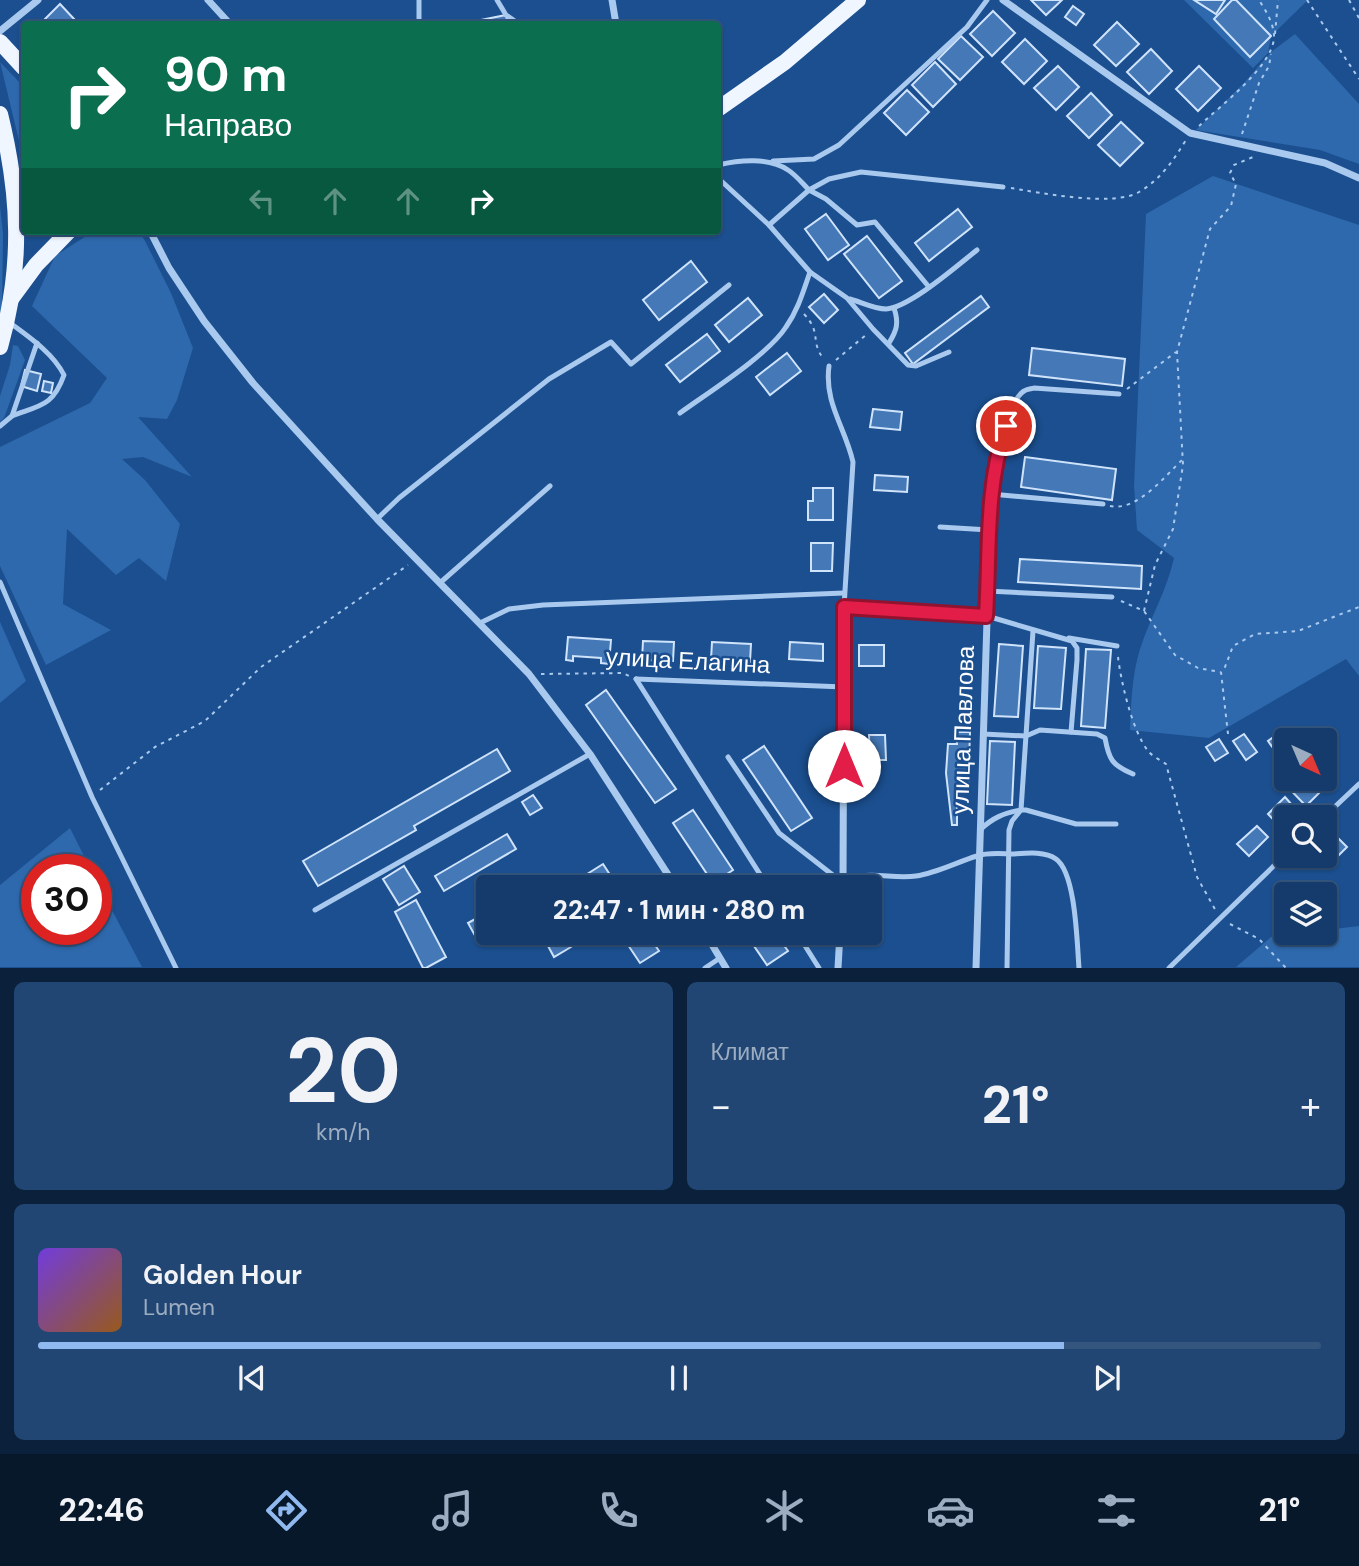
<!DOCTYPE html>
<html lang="ru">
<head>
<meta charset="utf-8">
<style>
	:root { --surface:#143b6b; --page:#214673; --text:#f1f3f6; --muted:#9dadc1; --line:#33557e; --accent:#90b9f0 }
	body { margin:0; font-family:"DM Sans",sans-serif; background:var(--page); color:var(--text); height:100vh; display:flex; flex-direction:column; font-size:26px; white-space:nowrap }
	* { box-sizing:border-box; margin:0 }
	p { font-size:23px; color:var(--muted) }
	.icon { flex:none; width:38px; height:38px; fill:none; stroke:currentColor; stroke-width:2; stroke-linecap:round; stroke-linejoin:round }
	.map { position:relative; height:968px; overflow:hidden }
	.side { display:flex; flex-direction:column; gap:14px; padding:14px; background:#0b203b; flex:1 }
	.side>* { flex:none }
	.banner { position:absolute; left:21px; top:21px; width:700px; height:214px; border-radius:7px; box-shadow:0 2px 5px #0004,0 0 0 2px var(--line); background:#0b6e4f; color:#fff; overflow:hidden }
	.needle { width:46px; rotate:136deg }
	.controls { position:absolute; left:1274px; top:728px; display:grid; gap:14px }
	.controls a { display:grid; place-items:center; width:63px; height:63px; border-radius:7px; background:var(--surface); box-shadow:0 2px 5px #0004,0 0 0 2px var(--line); font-size:35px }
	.speed { position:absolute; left:21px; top:854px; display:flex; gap:14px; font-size:35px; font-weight:700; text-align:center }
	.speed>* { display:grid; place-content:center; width:91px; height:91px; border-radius:50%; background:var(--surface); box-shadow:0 2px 5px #0004,0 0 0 2px var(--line); line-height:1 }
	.speed .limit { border:10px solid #d22; background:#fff; color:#111 }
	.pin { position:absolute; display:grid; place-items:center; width:60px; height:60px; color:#fff; margin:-30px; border:4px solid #fff; border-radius:50%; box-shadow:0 2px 7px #0007 }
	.me { position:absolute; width:77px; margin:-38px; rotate:0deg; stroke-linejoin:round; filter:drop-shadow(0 0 5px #0008) }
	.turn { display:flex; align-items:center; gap:24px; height:147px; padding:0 28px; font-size:32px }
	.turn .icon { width:91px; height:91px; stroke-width:2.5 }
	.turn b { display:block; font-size:49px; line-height:60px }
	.lanes { display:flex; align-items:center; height:66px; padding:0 28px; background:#0003; justify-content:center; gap:35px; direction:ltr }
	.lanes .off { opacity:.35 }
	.big { font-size:52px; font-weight:800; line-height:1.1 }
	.side .tile { flex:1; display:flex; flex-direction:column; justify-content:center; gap:10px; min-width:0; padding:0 24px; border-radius:10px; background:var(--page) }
	.side .dial { align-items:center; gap:0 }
	.dial b { font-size:91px; line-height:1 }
	.song { display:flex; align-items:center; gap:21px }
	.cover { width:84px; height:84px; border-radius:10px; background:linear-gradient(135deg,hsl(260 70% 55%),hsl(30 70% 35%)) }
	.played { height:7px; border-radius:4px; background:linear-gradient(90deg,var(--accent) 80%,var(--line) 80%) }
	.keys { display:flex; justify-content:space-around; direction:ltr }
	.heat { display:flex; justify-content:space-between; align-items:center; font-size:38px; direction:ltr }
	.side .tiles { flex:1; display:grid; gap:14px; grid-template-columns:1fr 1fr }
	.tile:last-child { grid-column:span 2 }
	.trip { position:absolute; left:476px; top:875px; width:406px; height:70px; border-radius:7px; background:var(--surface); box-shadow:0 2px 5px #0004,0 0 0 2px var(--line); font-weight:800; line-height:70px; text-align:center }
	.dock { display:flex; height:112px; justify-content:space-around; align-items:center; background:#08182b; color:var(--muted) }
	.dock .icon { width:49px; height:49px }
	.dock .selected { color:var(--accent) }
	.dock b { font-size:32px; color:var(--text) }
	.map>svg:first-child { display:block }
</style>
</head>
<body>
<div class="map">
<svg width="1359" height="968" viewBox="0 0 1359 968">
	<rect width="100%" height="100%" fill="#1b4f8f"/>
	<g fill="#2e69ad">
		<path d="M1184,0H1308L1271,36L1268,53L1253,68Z"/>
		<path d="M1295,34L1359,104V164L1320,150L1196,130L1244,83L1271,52Z"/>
		<path d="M0,62L24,87V174L22,153Z"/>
		<path d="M1213,176L1359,225V676L1346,659L1209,738L1130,730C1131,703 1132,675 1140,649C1150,618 1167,590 1174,558L1137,530L1134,486L1146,214Z"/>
		<path d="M0,206L3,234L2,312L0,318Z"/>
		<path d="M94,231H137L144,239L171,293L193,348L177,400L167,419L138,417L192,477L143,457L122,459L145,480L180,524L166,581L139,558L116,575L67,529L63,604L111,630L46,665L0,566V447L90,403L107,378L32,306L55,256Z"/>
		<path d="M13,345L18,346L25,360L4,418L0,422V396L10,365Z"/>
		<path d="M0,622L26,681L0,703Z"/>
		<path d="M70,828L91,870H37V929H96V880L142,967H0V885Z"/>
		<path d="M1359,926V967H1236L1271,937L1325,933V930Z"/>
	</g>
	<g fill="#4478b7" stroke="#cfe3fa" stroke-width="2">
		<path d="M1031,0H1062L1046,15Z"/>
		<path d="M1194,0H1225L1216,14Z"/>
		<path d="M1232,0H1236L1271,36L1250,57L1214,19Z"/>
		<path d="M60,4L74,19L68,24H48L44,20Z"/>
		<path d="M1073,6L1084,14L1076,25L1065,17Z"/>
		<path d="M993,11L1015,33L992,56L970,34Z"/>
		<path d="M506,15L508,24H461Z"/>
		<path d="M1117,22L1139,44L1116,66L1094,45Z"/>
		<path d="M961,36L983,57L960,80L938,59Z"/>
		<path d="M1025,39L1047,61L1024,84L1002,62Z"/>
		<path d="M1151,49L1172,71L1149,94L1127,72Z"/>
		<path d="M935,62L956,84L933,107L912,85Z"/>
		<path d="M1058,66L1079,87L1056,110L1034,88Z"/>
		<path d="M1199,66L1221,88L1198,111L1176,89Z"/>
		<path d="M907,90L929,112L906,135L884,113Z"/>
		<path d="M1091,93L1112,115L1089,138L1067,116Z"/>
		<path d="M1121,122L1143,143L1120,166L1098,145Z"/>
		<path d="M958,209L972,227L929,261L915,243Z"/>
		<path d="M826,214L849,245L828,260L805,229Z"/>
		<path d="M867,236L902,281L879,298L844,254Z"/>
		<path d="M691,261L707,282L659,320L643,300Z"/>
		<path d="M824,294L838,310L824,323L809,307Z"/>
		<path d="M981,296L989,307L913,364L905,353Z"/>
		<path d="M748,298L762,315L729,342L715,325Z"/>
		<path d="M707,334L720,351L680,382L666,365Z"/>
		<path d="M1032,348L1125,359L1122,386L1029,375Z"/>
		<path d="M787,353L801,371L770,395L756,377Z"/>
		<path d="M25,370L41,374L37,391L21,386Z"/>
		<path d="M44,381L53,383L51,393L42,391Z"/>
		<path d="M873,409L902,412L900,430L870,427Z"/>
		<path d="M1025,457L1116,469L1112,500L1021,487Z"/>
		<path d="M875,475L908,477L907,492L874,490Z"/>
		<path d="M813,488H833V520H808V501H813Z"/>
		<path d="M811,543H833L832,571H811Z"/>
		<path d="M1020,559L1142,566L1141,589L1018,582Z"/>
		<path d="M568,637L611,640L609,664L601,663V658L573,656V661L566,660Z"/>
		<path d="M643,641L674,642L673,661L642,660Z"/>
		<path d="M712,642L751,644L750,662L711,660Z"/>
		<path d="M790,642L823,644V661L789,659Z"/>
		<path d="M999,644L1023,646L1018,717L994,716Z"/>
		<rect x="859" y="645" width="25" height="21"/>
		<path d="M1038,646L1066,648L1061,709L1034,708Z"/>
		<path d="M1086,649L1111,650L1105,728L1081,726Z"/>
		<path d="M606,690L676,789L655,803L586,705Z"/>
		<path d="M1283,730L1291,740H1286V754L1280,758L1268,741Z"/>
		<path d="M956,732H970L968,793H957V825H952L946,773L948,744H957Z"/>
		<path d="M1244,734L1257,752L1246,760L1233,741Z"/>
		<path d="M869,735H885L886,760H870Z"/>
		<path d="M1219,739L1228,753L1215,761L1206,747Z"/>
		<path d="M990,741L1015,742L1012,805L987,804Z"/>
		<path d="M764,746L812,818L791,831L743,760Z"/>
		<path d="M497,749L510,771L414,826L416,830L318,886L303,861Z"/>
		<path d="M1286,768V779H1325V771L1333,779L1306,806L1278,777Z"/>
		<path d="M533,795L542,808L530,815L522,802Z"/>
		<path d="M1285,797L1300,814L1296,817H1286V827L1283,830L1268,814Z"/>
		<path d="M693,810L733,870L713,883L673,823Z"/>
		<path d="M1257,826L1268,837L1249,856L1237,844Z"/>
		<path d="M1333,833L1347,847L1333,861L1325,852V841Z"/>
		<path d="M507,834L516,849L444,891L435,876Z"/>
		<path d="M603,864L618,887H591L584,876Z"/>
		<path d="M404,866L420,892L399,905L383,879Z"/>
		<path d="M416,900L446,957L426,968H423L395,912Z"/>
		<path d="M870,907H878V937H860V933H870Z"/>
		<path d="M488,912V933H493L478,941L468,923Z"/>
		<path d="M541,933H563L571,947L554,957Z"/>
		<path d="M620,933H647L659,951L640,963Z"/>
		<path d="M745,933H775L788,951L767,965Z"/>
	</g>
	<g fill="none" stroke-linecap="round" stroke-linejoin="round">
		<g stroke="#a9c9ee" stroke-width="2" stroke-dasharray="3.5 5" stroke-linecap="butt">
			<path d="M1307,0L1359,79"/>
			<path d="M1349,0L1359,18"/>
			<path d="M1275,34L1278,0"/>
			<path d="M1199,126C1219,107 1276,64 1274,35C1273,22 1266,11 1259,0"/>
			<path d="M1242,134L1259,83L1269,66L1271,54"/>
			<path d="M1011,188C1040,193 1114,207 1139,192C1160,180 1173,161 1186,140"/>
			<path d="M804,314C822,333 810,341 823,358"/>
			<path d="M836,360L867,334"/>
			<path d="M1127,389L1176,352"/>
			<path d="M1110,506C1137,512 1165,476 1182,460"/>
			<path d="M1121,601L1144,611L1175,655L1198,668L1220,672"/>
			<path d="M1144,611L1155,565L1173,529L1183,465L1177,352L1210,229L1231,206L1236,184L1230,173L1234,165L1253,157"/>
			<path d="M1118,657C1121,682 1132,730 1148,751C1152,756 1160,760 1166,764L1197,877L1216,911"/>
			<path d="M541,674L623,673L629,676"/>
			<path d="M1228,734L1221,672L1225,667L1233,646L1255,634L1298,631L1359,607"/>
			<path d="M100,790L155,747L205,721L261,667L408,565"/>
			<path d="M1230,924L1259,939L1286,968"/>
		</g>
		<g stroke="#a9c9ee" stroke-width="5">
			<path d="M419,0V24"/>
			<path d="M497,0L506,15L519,24"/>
			<path d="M773,161L814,159L839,145L967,27L987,0"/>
			<path d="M718,165C739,160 769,157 788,170C796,175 802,183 809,190L829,179L861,172L1003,187"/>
			<path d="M718,178L769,225L810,272L847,298L873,329L908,365L916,366L949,352"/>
			<path d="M769,225L809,190L826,199L857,225L875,222L929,287"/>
			<path d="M850,299C861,302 874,309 886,309C909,308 958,265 977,250"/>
			<path d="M10,323C29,337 53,353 64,375C53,406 41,405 12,416"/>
			<path d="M889,343C897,330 899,323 894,308"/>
			<path d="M829,366C824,403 845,427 853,462L844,607"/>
			<path d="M680,413C709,392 768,355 786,327C798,310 803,292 810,272"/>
			<path d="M0,426L12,416L37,343"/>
			<path d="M1103,504L991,494C994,473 1006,402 1024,391C1027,389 1031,389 1034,388L1119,394"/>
			<path d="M377,519L399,498L549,379L611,342L631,364L729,285"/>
			<path d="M940,527L989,530"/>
			<path d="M0,582L92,797L176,968"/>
			<path d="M441,582L550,486"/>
			<path d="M987,591L1112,597"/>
			<path d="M987,616L1072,641L1077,648V660L1071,732"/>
			<path d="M480,623L509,609L543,605L844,593"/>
			<path d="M1069,638L1117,646"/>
			<path d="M636,679L768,887"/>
			<path d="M636,679L844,687"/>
			<path d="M983,734L1026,736L1040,730L1097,734L1105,738C1109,760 1112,765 1133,774"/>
			<path d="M728,757L779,833L843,883C867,868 890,880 916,876C937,873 957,862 977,856C988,852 1003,854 1014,854C1027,853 1045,851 1056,859C1076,873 1077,944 1079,968"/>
			<path d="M1324,817L1359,784"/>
			<path d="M980,830C992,818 1004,813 1021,810L1033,631"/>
			<path d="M315,910L590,754"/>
			<path d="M797,933L819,968"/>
			<path d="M705,968L720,958"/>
			<path d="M1007,968L1009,830L1012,821L1021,810H1026L1076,824H1116"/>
			<path d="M1169,968L1286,854"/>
		</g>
		<g stroke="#a9c9ee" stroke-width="7">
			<path d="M208,0L230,24"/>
			<path d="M612,0L616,24"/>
			<path d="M1003,0L1190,133L1325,163L1359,178"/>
			<path d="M0,31L38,0"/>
			<path d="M150,231L169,268L204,321L253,383L377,519L529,674L590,754L676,887"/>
			<path d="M843,887L844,607L986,616"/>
			<path d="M705,933L726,968"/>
			<path d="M838,968L840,933"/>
			<path d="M976,968L991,494"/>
		</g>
		<g stroke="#f0f6ff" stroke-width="16">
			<path d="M0,42L24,68"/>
			<path d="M718,109L785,62L858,0"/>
			<path d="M0,114C20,195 23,267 0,347"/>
			<path d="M11,299L36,265L69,231"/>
		</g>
	</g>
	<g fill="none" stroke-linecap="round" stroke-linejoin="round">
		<g stroke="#92132f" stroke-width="18">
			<path id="route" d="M844,766V607L986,616C990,552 985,488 1006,426"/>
		</g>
		<use href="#route" stroke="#e11d48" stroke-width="12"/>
	</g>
	<g text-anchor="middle" stroke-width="5" stroke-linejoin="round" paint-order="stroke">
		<g font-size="24" fill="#fff" stroke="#1b4f8f">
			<text transform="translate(688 661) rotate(3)" y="8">улица Елагина</text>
			<text transform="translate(963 730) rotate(-88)" y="8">улица Павлова</text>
		</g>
	</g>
</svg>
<div class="controls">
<a><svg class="needle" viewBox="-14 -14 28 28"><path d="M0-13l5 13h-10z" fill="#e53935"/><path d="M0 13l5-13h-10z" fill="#9dadc1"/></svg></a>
<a><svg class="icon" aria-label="search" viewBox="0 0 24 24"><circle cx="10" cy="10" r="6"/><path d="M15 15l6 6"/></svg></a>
<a><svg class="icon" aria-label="layers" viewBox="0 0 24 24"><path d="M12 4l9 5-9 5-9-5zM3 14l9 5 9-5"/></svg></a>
</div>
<div class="speed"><div class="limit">30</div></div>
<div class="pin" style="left:1006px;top:426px;background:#d93025"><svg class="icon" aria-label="arrive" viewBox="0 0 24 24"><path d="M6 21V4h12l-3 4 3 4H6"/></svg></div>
<svg class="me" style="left:844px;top:766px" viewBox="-20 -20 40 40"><circle r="19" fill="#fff"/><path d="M0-13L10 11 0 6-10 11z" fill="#e11d48"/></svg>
<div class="trip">22:47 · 1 мин · 280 m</div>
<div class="banner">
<div class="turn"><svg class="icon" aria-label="right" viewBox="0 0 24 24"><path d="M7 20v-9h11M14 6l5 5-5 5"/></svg><div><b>90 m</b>Направо</div></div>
<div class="lanes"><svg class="icon off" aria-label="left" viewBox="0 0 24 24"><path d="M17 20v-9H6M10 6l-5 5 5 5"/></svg><svg class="icon off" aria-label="ahead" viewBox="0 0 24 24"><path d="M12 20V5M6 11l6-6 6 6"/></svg><svg class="icon off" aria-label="ahead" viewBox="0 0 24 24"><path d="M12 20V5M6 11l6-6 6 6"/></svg><svg class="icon" aria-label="right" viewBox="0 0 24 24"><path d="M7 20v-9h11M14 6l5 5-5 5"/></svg></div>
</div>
</div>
<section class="side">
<div class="tiles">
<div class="tile dial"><b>20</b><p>km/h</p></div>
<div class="tile"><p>Климат</p>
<div class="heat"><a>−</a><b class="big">21°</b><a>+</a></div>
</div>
<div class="tile">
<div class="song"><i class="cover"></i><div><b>Golden Hour</b><p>Lumen</p></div></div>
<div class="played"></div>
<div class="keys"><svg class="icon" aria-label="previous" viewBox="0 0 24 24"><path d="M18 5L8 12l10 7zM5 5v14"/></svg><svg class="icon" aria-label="pause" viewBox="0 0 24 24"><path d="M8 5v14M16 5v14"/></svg><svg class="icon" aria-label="next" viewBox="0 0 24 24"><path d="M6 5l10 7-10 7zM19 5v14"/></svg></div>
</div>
</div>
</section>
<nav class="dock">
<b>22:46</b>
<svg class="icon selected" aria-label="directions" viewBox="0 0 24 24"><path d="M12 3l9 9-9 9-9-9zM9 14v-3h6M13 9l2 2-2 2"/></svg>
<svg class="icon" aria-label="music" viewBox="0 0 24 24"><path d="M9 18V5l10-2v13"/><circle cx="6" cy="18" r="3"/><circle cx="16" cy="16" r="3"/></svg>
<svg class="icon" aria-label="phone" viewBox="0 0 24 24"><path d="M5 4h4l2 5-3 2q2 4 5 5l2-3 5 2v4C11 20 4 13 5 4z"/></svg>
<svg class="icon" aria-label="climate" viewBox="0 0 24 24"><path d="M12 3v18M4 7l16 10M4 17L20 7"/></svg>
<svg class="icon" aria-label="car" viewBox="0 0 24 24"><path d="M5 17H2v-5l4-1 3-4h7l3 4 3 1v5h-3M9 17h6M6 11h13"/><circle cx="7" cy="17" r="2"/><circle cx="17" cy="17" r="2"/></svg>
<svg class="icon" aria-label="filters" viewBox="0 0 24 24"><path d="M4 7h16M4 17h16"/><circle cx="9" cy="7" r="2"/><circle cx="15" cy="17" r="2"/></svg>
<b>21°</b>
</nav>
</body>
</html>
